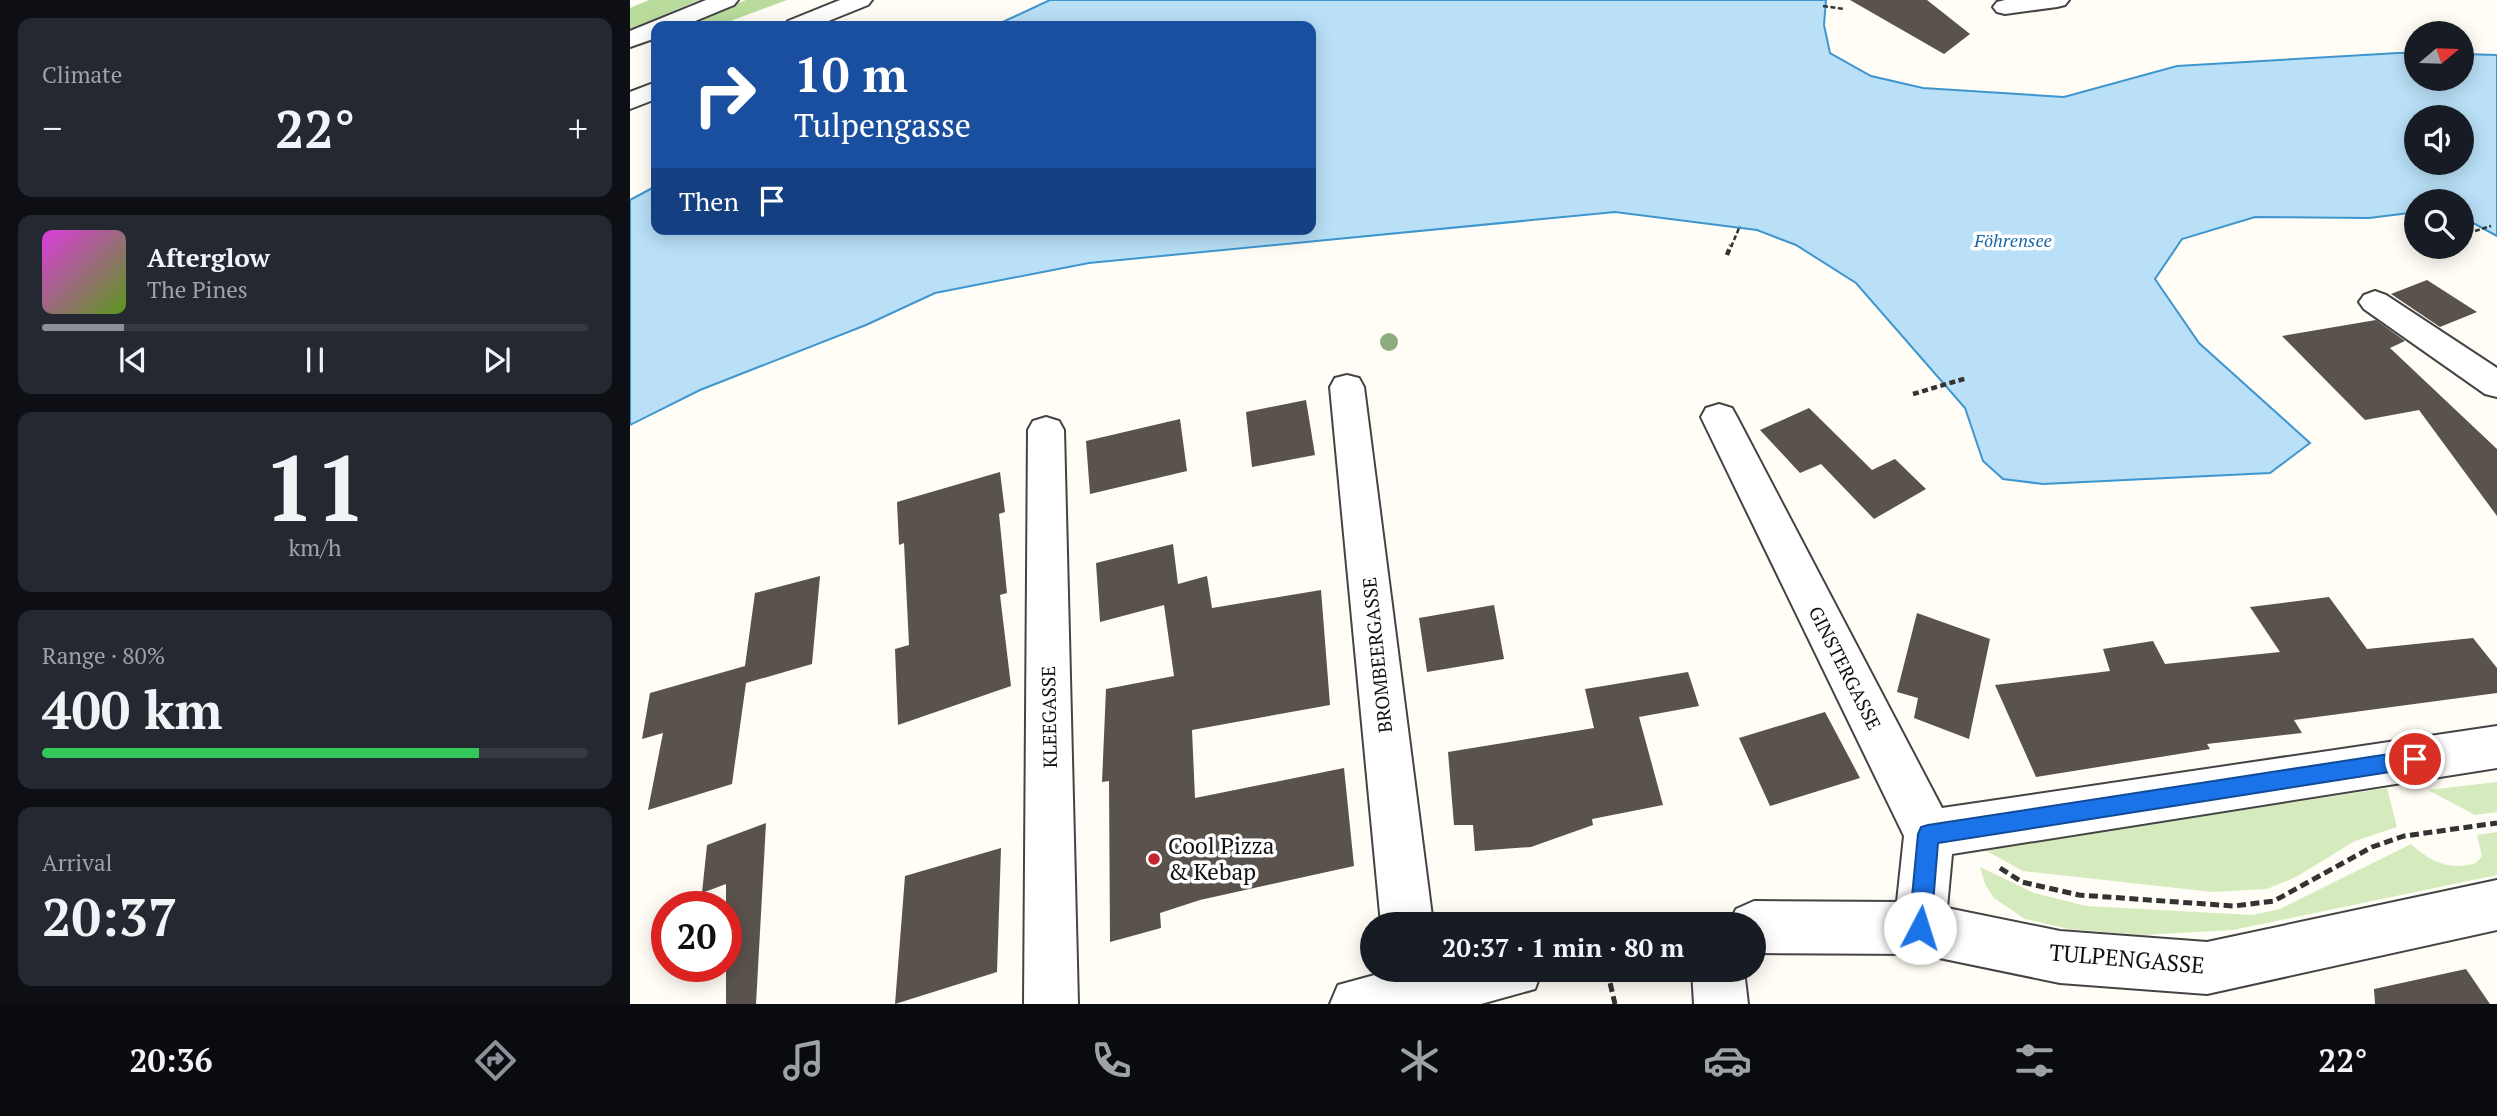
<!DOCTYPE html>
<html lang="en">
<head>
<meta charset="utf-8">
<style>
	:root { --surface:#171b24; --page:#242831; --text:#f1f3f6; --muted:#9ea1a6; --line:#363941; --accent:#8c9099 }
	body { margin:0; font-family:"PT Serif",serif; background:var(--page); color:var(--text); height:100vh; display:flex; flex-direction:column; font-size:26px; white-space:nowrap }
	* { box-sizing:border-box; margin:0 }
	p { font-size:23px; color:var(--muted) }
	.icon { flex:none; width:38px; height:38px; fill:none; stroke:currentColor; stroke-width:2; stroke-linecap:round; stroke-linejoin:round }
	.map { position:relative; flex:1; overflow:hidden }
	.drawer { display:flex; flex-direction:column; gap:18px; padding:18px; background:#0d0f14; width:630px }
	.drawer>* { flex:none }
	.guide { position:absolute; left:21px; top:21px; width:665px; height:214px; border-radius:14px; box-shadow:0 4px 18px #0003; background:#1a4fa0; color:#fff; overflow:hidden }
	.needle { width:46px; rotate:71deg }
	.tools { position:absolute; left:1774px; top:21px; display:grid; gap:14px }
	.tools a { display:grid; place-items:center; width:70px; height:70px; border-radius:50%; background:var(--surface); box-shadow:0 4px 18px #0003; font-size:35px }
	.speed { position:absolute; left:21px; top:891px; display:flex; gap:14px; font-size:35px; font-weight:700; text-align:center }
	.speed>* { display:grid; place-content:center; width:91px; height:91px; border-radius:50%; background:var(--surface); box-shadow:0 4px 18px #0003; line-height:1 }
	.speed .limit { border:10px solid #d22; background:#fff; color:#111 }
	.pin { position:absolute; display:grid; place-items:center; width:60px; height:60px; color:#fff; margin:-30px; border:4px solid #fff; border-radius:50%; box-shadow:0 2px 7px #0007 }
	.me { position:absolute; width:77px; margin:-38px; rotate:5deg; stroke-linejoin:round; filter:drop-shadow(0 0 5px #0008) }
	.turn { display:flex; align-items:center; gap:24px; height:147px; padding:0 28px; font-size:32px }
	.turn .icon { width:91px; height:91px; stroke-width:2.5 }
	.turn b { display:block; font-size:49px; line-height:60px }
	.then { display:flex; align-items:center; height:66px; padding:0 28px; background:#0003; gap:14px; font-size:26px }
	.big { font-size:52px; font-weight:800; line-height:1.1 }
	.drawer .tile { flex:1; display:flex; flex-direction:column; justify-content:center; gap:10px; min-width:0; padding:0 24px; border-radius:14px; background:var(--page) }
	.drawer .dial { align-items:center; gap:0 }
	.dial b { font-size:91px; line-height:1 }
	.song { display:flex; align-items:center; gap:21px }
	.cover { width:84px; height:84px; border-radius:10px; background:linear-gradient(135deg,hsl(300 70% 55%),hsl(90 70% 35%)) }
	.played { height:7px; border-radius:4px; background:linear-gradient(90deg,var(--accent) 15%,var(--line) 15%) }
	.keys { display:flex; justify-content:space-around; direction:ltr }
	.heat { display:flex; justify-content:space-between; align-items:center; font-size:38px; direction:ltr }
	.charge { height:10px; border-radius:5px; background:linear-gradient(90deg,#34c759 80%,var(--line) 0) }
	.trip { position:absolute; left:730px; top:912px; width:406px; height:70px; border-radius:35px; background:var(--surface); box-shadow:0 4px 18px #0003; font-weight:800; line-height:70px; text-align:center }
	.dock { display:flex; height:112px; justify-content:space-around; align-items:center; background:#090b0e; color:var(--muted) }
	.dock .icon { width:49px; height:49px }
	.dock .on { color:var(--accent) }
	.dock b { font-size:32px; color:var(--text) }
	main { display:flex; flex:1; min-height:0 }
	.map>svg:first-child { display:block }
</style>
</head>
<body>
<main>
<section class="drawer">
<div class="tile"><p>Climate</p>
<div class="heat"><a>−</a><b class="big">22°</b><a>+</a></div>
</div>
<div class="tile">
<div class="song"><i class="cover"></i><div><b>Afterglow</b><p>The Pines</p></div></div>
<div class="played"></div>
<div class="keys"><svg class="icon" aria-label="previous" viewBox="0 0 24 24"><path d="M18 5L8 12l10 7zM5 5v14"/></svg><svg class="icon" aria-label="pause" viewBox="0 0 24 24"><path d="M8 5v14M16 5v14"/></svg><svg class="icon" aria-label="next" viewBox="0 0 24 24"><path d="M6 5l10 7-10 7zM19 5v14"/></svg></div>
</div>
<div class="tile dial"><b>11</b><p>km/h</p></div>
<div class="tile"><p>Range · 80%</p><b class="big">400 km</b><div class="charge"></div></div>
<div class="tile"><p>Arrival</p><b class="big">20:37</b></div>
</section>
<div class="map">
<svg width="1867" height="1004" viewBox="0 0 1867 1004">
	<rect width="100%" height="100%" fill="#fffdf5"/>
	<g fill="#d5ebbd">
		<path d="M1867,782V812L1845,815L1798,790Z"/>
		<path d="M1757,788L1767,827L1725,841L1666,877L1637,889L1583,892L1393,871L1353,849Z"/>
		<path d="M1867,832V875L1603,930L1513,935L1439,929L1395,919L1364,898L1355,884L1350,867L1404,893L1456,906L1623,915L1650,909L1781,844C1800,862 1820,871 1846,863L1852,856L1847,835Z"/>
	</g>
	<g fill="#b9dc9c">
		<path d="M19,0H69L0,29V8Z"/>
		<path d="M116,0H157L87,26L61,22Z"/>
	</g>
	<path fill="#b9e0f7" stroke="#3f96cf" stroke-width="2" fill-rule="evenodd" d="M420,0H1196L1194,25L1200,53L1241,76L1293,88L1434,97L1547,66L1768,53H1787V79H1832V54L1867,55V236L1832,217V201H1787V212L1739,218L1625,217L1552,239L1525,279L1569,343L1680,443L1640,473L1413,484L1373,479L1353,461L1335,408L1226,283L1166,245L1127,230L985,212L459,263L305,293L236,325L70,390L0,425V200L26,186V229H681V26H364ZM1787,117H1832V163H1787Z"/>
	<g fill="#5a524d">
		<path d="M1220,0H1297L1340,34L1314,54Z"/>
		<path d="M1797,280L1847,312L1810,327L1761,294Z"/>
		<path d="M1746,320L1775,341L1760,348L1867,449V516L1789,410L1735,420L1652,336Z"/>
		<path d="M676,400L685,455L622,467L616,412Z"/>
		<path d="M1179,408L1242,470L1265,459L1296,489L1244,519L1191,464L1170,473L1130,430Z"/>
		<path d="M550,419L557,471L460,494L456,441Z"/>
		<path d="M370,472L375,512L369,514L377,593L370,595L381,686L268,725L265,649L279,645L274,543L269,545L267,502Z"/>
		<path d="M543,544L548,584L577,576L582,608L691,590L700,705L562,730L565,798L714,768L724,866L570,900L530,913L531,928L480,942L479,781L472,782L476,689L544,676L534,605L470,622L466,563Z"/>
		<path d="M190,576L182,664L116,683L102,784L18,810L33,733L12,739L20,693L115,666L125,593Z"/>
		<path d="M1699,597L1737,649L1843,638L1867,668V693L1664,720L1672,733L1577,744L1580,749L1406,777L1365,685L1480,671L1473,649L1523,641L1535,664L1650,652L1620,607Z"/>
		<path d="M864,605L874,659L797,672L789,618Z"/>
		<path d="M1287,613L1360,639L1339,739L1284,718L1288,698L1267,692Z"/>
		<path d="M1058,672L1069,706L1009,717L1033,805L962,819L963,825L901,847L845,851L843,825H824L818,752L964,728L955,689Z"/>
		<path d="M1195,712L1230,778L1140,806L1109,738Z"/>
		<path d="M136,823L126,1004H96V884L72,893L77,845Z"/>
		<path d="M371,848L367,972L265,1004L275,876Z"/>
		<path d="M1836,969L1860,1004H1745L1744,989Z"/>
	</g>
	<g fill="none" stroke-linecap="round" stroke-linejoin="round">
		<g stroke="#444" stroke-width="4">
			<g id="minor">
				<path d="M76,0H108L104,5L53,26H26V38L0,47V31Z"/>
				<path d="M210,0H242L238,5L186,26H154L158,21Z"/>
				<path d="M1375,0H1439L1435,5L1427,7L1375,14L1367,12L1363,7L1367,2Z"/>
				<path d="M26,82V99L0,109V92Z"/>
				<path d="M1745,291L1756,295L1867,368V397L1855,394L1734,309L1729,302L1734,295Z"/>
				<path d="M717,375L729,378L734,387L803,924H751L700,387L705,378Z"/>
				<path d="M1089,404L1102,408L1107,417L1312,808L1867,726V768L1322,854L1317,908L1430,931L1577,942L1867,880V930L1577,994L1430,983L1290,954L1124,953V924H1099L1106,909L1124,901L1267,902L1274,836L1071,417L1076,408Z"/>
				<path d="M416,417L429,421L434,430L448,1004H394L398,430L403,421Z"/>
				<path d="M763,970H912L905,989L851,1004H700L708,985Z"/>
				<path d="M1062,970H1114L1118,1004H1064Z"/>
			</g>
		</g>
		<g stroke="#333" stroke-width="2.5" stroke-dasharray="5 2.5" stroke-linecap="butt">
			<path d="M1193,6L1214,9"/>
			<path d="M1845,231L1861,226"/>
			<path d="M1101,247L1110,226"/>
		</g>
		<g stroke="#333" stroke-width="4.5" stroke-dasharray="6 3.5" stroke-linecap="butt">
			<path d="M1097,255L1101,245"/>
			<path d="M1283,394L1337,378"/>
		</g>
		<g stroke="#333" stroke-width="5" stroke-dasharray="9 4.5" stroke-linecap="butt">
			<path d="M1370,868L1392,882L1449,895L1604,906L1644,901L1742,847L1774,836L1867,823"/>
			<path d="M977,970L985,1004"/>
		</g>
		<use href="#minor" fill="#fff" fill-rule="evenodd"/>
	</g>
	<circle fill="#8dad7f" cx="759" cy="342" r="9"/>
	<path fill="#1a73e8" stroke="#114b97" stroke-width="2" d="M1785,750L1791,753L1794,759L1791,766L1785,768L1308,843L1301,928L1297,936L1290,939L1282,936L1279,928L1288,834L1291,827L1298,825Z"/>
	<circle fill="#c4262e" stroke="#fff" stroke-width="2.5" cx="524" cy="859" r="7"/>
	<g text-anchor="middle" stroke-width="7" stroke-linejoin="round" paint-order="stroke">
		<g font-size="18" font-style="italic" fill="#1768a6" stroke="#fff">
			<text x="1383" y="247">Föhrensee</text>
		</g>
		<g font-size="19" fill="#111" stroke="#fff">
			<text transform="translate(747 655) rotate(-96)" y="7">BROMBEERGASSE</text>
			<text transform="translate(1215 668) rotate(63)" y="7">GINSTERGASSE</text>
			<text transform="translate(419 717) rotate(-91)" y="7">KLEEGASSE</text>
		</g>
		<g font-size="23" fill="#111" stroke="#fff" text-anchor="start">
			<text x="538" y="854">Cool Pizza<tspan x="538" dy="26">&amp; Kebap</tspan></text>
		</g>
		<g font-size="23" fill="#111" stroke="#fff">
			<text transform="translate(1497 959) rotate(5)" y="8">TULPENGASSE</text>
		</g>
	</g>
</svg>
<div class="tools">
<a><svg class="needle" viewBox="-14 -14 28 28"><path d="M0-13l5 13h-10z" fill="#e53935"/><path d="M0 13l5-13h-10z" fill="#9ea1a6"/></svg></a>
<a><svg class="icon" aria-label="sound" viewBox="0 0 24 24"><path d="M4 9h4l5-4v14l-5-4H4zM17 9q2 3 0 6"/></svg></a>
<a><svg class="icon" aria-label="search" viewBox="0 0 24 24"><circle cx="10" cy="10" r="6"/><path d="M15 15l6 6"/></svg></a>
</div>
<div class="speed"><div class="limit">20</div></div>
<div class="pin" style="left:1785px;top:759px;background:#d93025"><svg class="icon" aria-label="arrive" viewBox="0 0 24 24"><path d="M6 21V4h12l-3 4 3 4H6"/></svg></div>
<svg class="me" style="left:1290px;top:928px" viewBox="-20 -20 40 40"><circle r="19" fill="#fff"/><path d="M0-13L10 11 0 6-10 11z" fill="#1a73e8"/></svg>
<div class="trip">20:37 · 1 min · 80 m</div>
<div class="guide">
<div class="turn"><svg class="icon" aria-label="right" viewBox="0 0 24 24"><path d="M7 20v-9h11M14 6l5 5-5 5"/></svg><div><b>10 m</b>Tulpengasse</div></div>
<div class="then">Then<svg class="icon" aria-label="arrive" viewBox="0 0 24 24"><path d="M6 21V4h12l-3 4 3 4H6"/></svg></div>
</div>
</div>
</main>
<nav class="dock">
<b>20:36</b>
<svg class="icon on" aria-label="directions" viewBox="0 0 24 24"><path d="M12 3l9 9-9 9-9-9zM9 14v-3h6M13 9l2 2-2 2"/></svg>
<svg class="icon" aria-label="music" viewBox="0 0 24 24"><path d="M9 18V5l10-2v13"/><circle cx="6" cy="18" r="3"/><circle cx="16" cy="16" r="3"/></svg>
<svg class="icon" aria-label="phone" viewBox="0 0 24 24"><path d="M5 4h4l2 5-3 2q2 4 5 5l2-3 5 2v4C11 20 4 13 5 4z"/></svg>
<svg class="icon" aria-label="climate" viewBox="0 0 24 24"><path d="M12 3v18M4 7l16 10M4 17L20 7"/></svg>
<svg class="icon" aria-label="car" viewBox="0 0 24 24"><path d="M5 17H2v-5l4-1 3-4h7l3 4 3 1v5h-3M9 17h6M6 11h13"/><circle cx="7" cy="17" r="2"/><circle cx="17" cy="17" r="2"/></svg>
<svg class="icon" aria-label="filters" viewBox="0 0 24 24"><path d="M4 7h16M4 17h16"/><circle cx="9" cy="7" r="2"/><circle cx="15" cy="17" r="2"/></svg>
<b>22°</b>
</nav>
</body>
</html>
